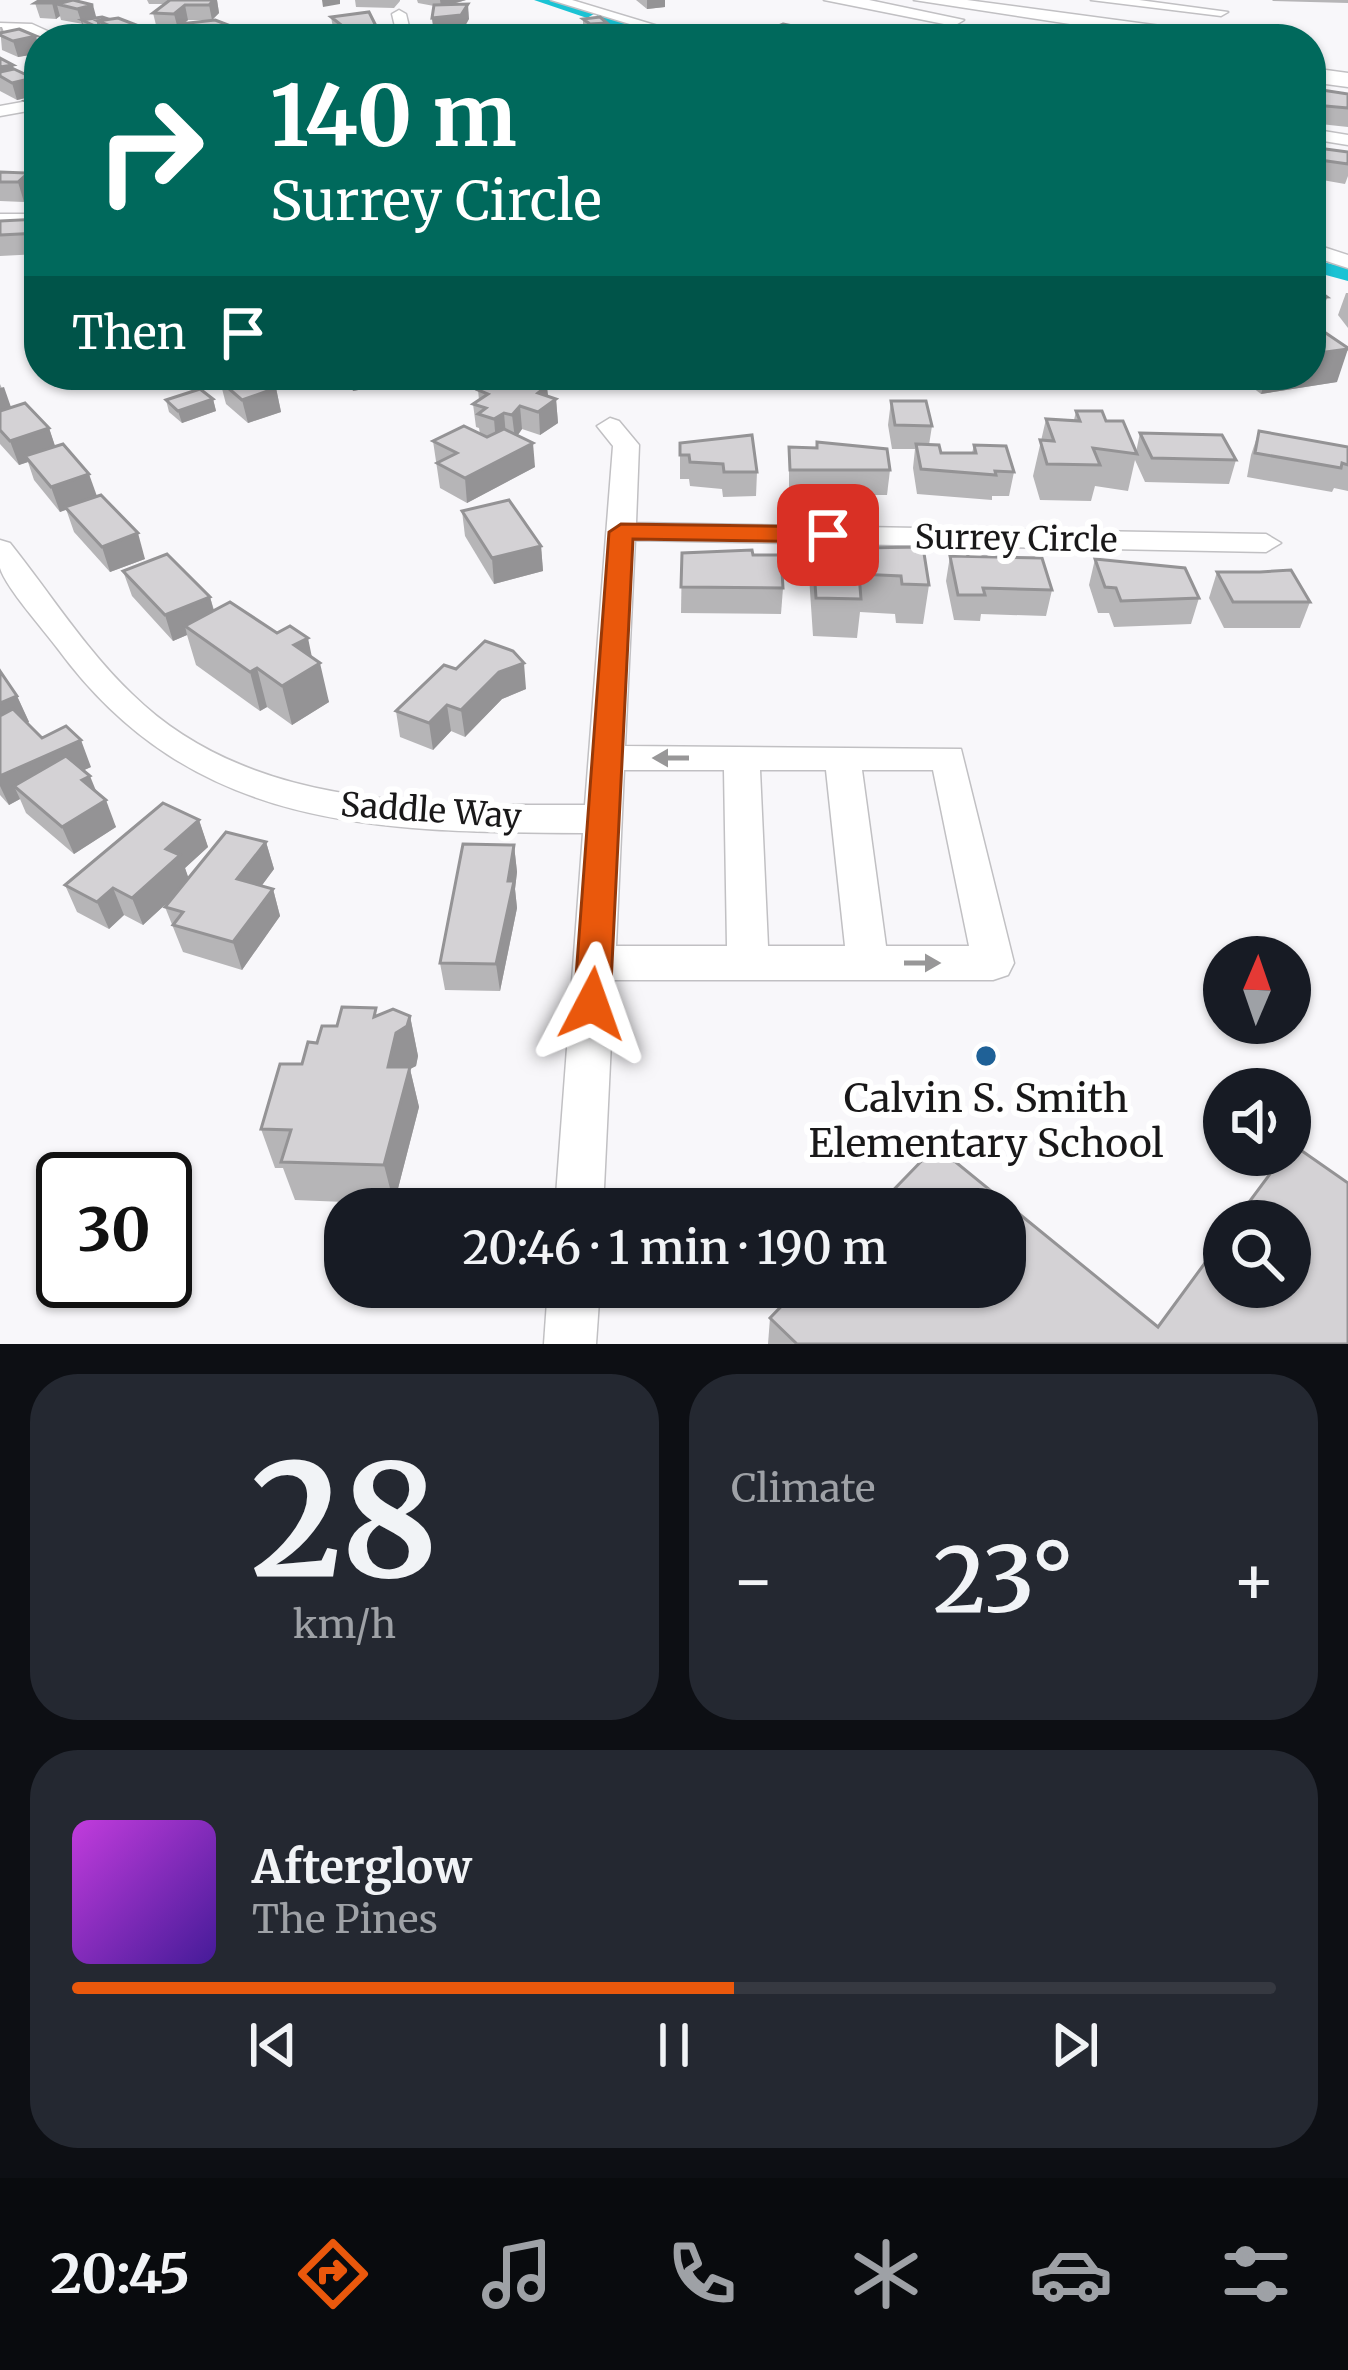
<!DOCTYPE html>
<html lang="en">
<head>
<meta charset="utf-8">
<style>
	:root { --surface:#171b24; --page:#242831; --text:#f1f3f6; --muted:#9ea1a6; --line:#363941; --accent:#ea580c }
	body { margin:0; font-family:Merriweather,serif; background:var(--page); color:var(--text); height:100vh; display:flex; flex-direction:column; font-size:45px; white-space:nowrap }
	* { box-sizing:border-box; margin:0 }
	p { font-size:39px; color:var(--muted) }
	.icon { flex:none; width:66px; height:66px; fill:none; stroke:currentColor; stroke-width:2; stroke-linecap:round; stroke-linejoin:round }
	.map { position:relative; height:1344px; overflow:hidden }
	.panel { display:flex; flex-direction:column; gap:30px; padding:30px; background:#0d0f14; flex:1 }
	.panel>* { flex:none }
	.guide { position:absolute; left:24px; top:24px; width:1302px; height:366px; border-radius:48px; box-shadow:0 3px 9px #0004; background:#00695c; color:#fff; overflow:hidden }
	.needle { width:78px; rotate:2deg }
	.controls { position:absolute; left:1203px; top:936px; display:grid; gap:24px }
	.controls a { display:grid; place-items:center; width:108px; height:108px; border-radius:50%; background:var(--surface); box-shadow:0 3px 9px #0004; font-size:60px }
	.speed { position:absolute; left:36px; top:1152px; display:flex; gap:24px; font-size:60px; font-weight:700; text-align:center }
	.speed>* { display:grid; place-content:center; width:156px; height:156px; border-radius:50%; background:var(--surface); box-shadow:0 3px 9px #0004; line-height:1 }
	.speed .limit { border:6px solid #111; border-radius:18px; background:#fff; color:#111 }
	.pin { position:absolute; display:grid; place-items:center; width:102px; height:102px; color:#fff; margin:-51px; border-radius:24px; box-shadow:0 6px 18px #0006 }
	.me { position:absolute; width:132px; margin:-66px; rotate:4deg; stroke-linejoin:round; filter:drop-shadow(0 0 9px #0008) }
	.turn { display:flex; align-items:center; gap:42px; height:252px; padding:0 48px; font-size:54px }
	.turn .icon { width:156px; height:156px; stroke-width:2.5 }
	.turn b { display:block; font-size:84px; line-height:102px }
	.then { display:flex; align-items:center; height:114px; padding:0 48px; background:#0003; gap:24px; font-size:45px }
	.big { font-size:90px; font-weight:600; line-height:1.1 }
	.panel .widget { flex:1; display:flex; flex-direction:column; justify-content:center; gap:18px; min-width:0; padding:0 42px; border-radius:48px; background:var(--page) }
	.panel .dial { align-items:center; gap:0 }
	.dial b { font-size:156px; line-height:1 }
	.song { display:flex; align-items:center; gap:36px }
	.cover { width:144px; height:144px; border-radius:18px; background:linear-gradient(135deg,hsl(290 70% 55%),hsl(260 70% 35%)) }
	.played { height:12px; border-radius:6px; background:linear-gradient(90deg,var(--accent) 55%,var(--line) 55%) }
	.keys { display:flex; justify-content:space-around; direction:ltr }
	.heat { display:flex; justify-content:space-between; align-items:center; font-size:66px; direction:ltr }
	.panel .tiles { flex:1; display:grid; gap:30px; grid-template-columns:1fr 1fr }
	.widget:last-child { grid-column:span 2 }
	.trip { position:absolute; left:324px; top:1188px; width:702px; height:120px; border-radius:48px; background:var(--surface); box-shadow:0 3px 9px #0004; font-weight:600; line-height:120px; text-align:center }
	.dock { display:flex; height:192px; justify-content:space-around; align-items:center; background:#090b0e; color:var(--muted) }
	.dock .icon { width:84px; height:84px }
	.dock .on { color:var(--accent) }
	.dock b { font-size:54px; color:var(--text) }
	.map>svg:first-child { display:block }
</style>
</head>
<body>
<div class="map">
<svg width="1348" height="1344" viewBox="0 0 1348 1344">
	<rect width="100%" height="100%" fill="#f8f7fa"/>
	<g fill="none" stroke-linecap="round" stroke-linejoin="round">
		<g fill="#1bc3d4" fill-rule="evenodd">
			<path d="M534,0H555L594,14L587,18Z"/>
			<path d="M598,14L680,36L682,39H659L593,21Z"/>
			<path d="M1311,259L1348,268V281L1311,271Z"/>
		</g>
		<g stroke="#c1c0c3" stroke-width="3">
			<g id="minor">
				<path d="M551,0H572L701,39H679Z"/>
				<path d="M1091,0H1139L1228,12L1221,16Z"/>
				<path d="M399,10L406,14L412,39H398L392,14Z"/>
				<path d="M0,23L32,24L65,39L0,31Z"/>
				<path d="M39,99V109L0,116V106Z"/>
				<path d="M1311,129L1348,135V145L1311,139Z"/>
				<rect x="0" y="214" width="39" height="12"/>
				<path d="M1311,243L1348,255V268L1311,256Z"/>
				<path d="M610,418L619,421L639,445L636,523L1266,534L1281,543L1266,552L635,540L625,746L961,749L1014,963L1008,975L993,980H614L603,1209H555L583,833C376,832 192,831 58,649C44,630 6,588 0,568C0,560 0,548 0,540L10,543C50,593 85,649 132,694C251,811 430,805 585,805L613,446L597,426ZM624,770H724L727,946H616ZM760,770H826L845,946H768ZM862,770H933L969,946H886Z"/>
				<path d="M548,1287H600L596,1344H544Z"/>
			</g>
		</g>
		<g stroke="#c1c0c3" stroke-width="3">
			<g id="highway">
				<path d="M824,0H869L964,20L954,26Z"/>
				<path d="M914,0H967L1213,33L1223,39H1168Z"/>
				<path d="M1311,68L1348,73V87L1311,82Z"/>
			</g>
		</g>
		<use href="#minor" fill="#fff" fill-rule="evenodd"/>
		<use href="#highway" fill="#fff" fill-rule="evenodd"/>
	</g>
	<g fill="#b6b5b7">
		<path d="M40,0H77L97,18L167,39H107L102,37L101,33L97,34L84,28L83,24L61,20L60,16L56,19L40,18L35,3Z"/>
		<path d="M147,0H217L219,13L212,20H188L185,23L231,26L233,35L259,39H183L180,27L178,29H157L153,13L165,4H149Z"/>
		<path d="M355,0H400V1L394,8L356,7Z"/>
		<path d="M417,0H466L450,5L469,19L434,33L432,18L434,6L418,3Z"/>
		<path d="M636,0H665V7L647,9Z"/>
		<path d="M1272,0H1348V3L1273,1Z"/>
		<path d="M331,17L378,37H393V39H341L334,33Z"/>
		<path d="M583,19L607,23V38L589,39L583,34Z"/>
		<path d="M783,24L798,39H769V30Z"/>
		<path d="M0,27H2L4,32L36,36L39,48V71L34,68L30,55L18,57L2,50Z"/>
		<path d="M0,58L14,69L38,95L17,100L0,91Z"/>
		<path d="M1348,94V127L1311,123L1314,105Z"/>
		<path d="M39,98V124L31,118L25,101Z"/>
		<path d="M1348,152V176L1345,184L1311,178L1313,159Z"/>
		<path d="M0,172L34,192L24,202L0,201Z"/>
		<path d="M39,219V254L0,256V221Z"/>
		<path d="M1346,293H1348V328L1338,315Z"/>
		<path d="M345,375H442V381L413,387L407,376L399,378L400,382L353,391Z"/>
		<path d="M1013,375H1045L1044,381L1019,383Z"/>
		<path d="M1236,375H1311L1337,382L1261,394Z"/>
		<path d="M220,381L276,388L281,412L248,423L226,404Z"/>
		<path d="M0,384L11,408L49,428L55,446L145,559L110,572L74,532L66,509L60,512L34,480L28,462L19,465L0,444Z"/>
		<path d="M478,390L548,397L556,399L558,423L540,435L522,429L518,435L535,467L467,503L440,488L433,441L480,434L479,428L476,427L473,404L479,400Z"/>
		<path d="M213,399L216,411L182,423L169,412L166,400Z"/>
		<path d="M891,401L932,426L929,445L941,453H972L974,445L1014,472L1009,496H992V500L917,494L913,468L915,449H892L888,425Z"/>
		<path d="M1076,411L1106,421L1136,452L1140,433L1236,460L1229,484L1145,482L1135,460L1128,491L1095,486L1091,501L1040,500L1033,476L1046,419L1074,420Z"/>
		<path d="M1259,431L1348,447V491L1334,488L1332,492L1247,477L1251,455Z"/>
		<path d="M680,443L757,472L756,496L723,497L722,489L690,486L689,479H680Z"/>
		<path d="M789,447L890,470L887,495H789Z"/>
		<path d="M462,511L541,546L543,571L494,584L465,536Z"/>
		<path d="M812,539L860,548L929,585L923,624L896,623L895,614L860,612L857,638L813,636L809,576Z"/>
		<path d="M682,553L753,555L783,588L781,614L681,613Z"/>
		<path d="M950,556L1052,590L1046,616L981,614L980,621L954,620L946,581Z"/>
		<path d="M1095,559L1199,598L1191,624L1114,627L1109,613H1098L1089,585Z"/>
		<path d="M123,571L210,597L214,610L312,658L329,702L292,725L267,707L260,711L196,665L187,635L173,641L132,596Z"/>
		<path d="M1217,572H1260L1310,602L1300,628H1224L1209,598Z"/>
		<path d="M456,669L526,689L502,699L465,737L451,731L433,750L400,737L396,711Z"/>
		<path d="M0,671L17,696L29,722L27,723L42,738L91,767L84,770L116,827L74,854L26,813L20,799L9,805L0,795Z"/>
		<path d="M199,820L208,847L185,868L188,878L266,842L274,869L261,886L273,889L280,916L242,970L183,952L165,907L172,898L143,925L124,915L109,929L77,912L65,885Z"/>
		<path d="M514,845L517,872L515,889L517,908L500,991L445,990L440,963Z"/>
		<path d="M378,1015L410,1016L418,1056L416,1066L410,1069L419,1107L394,1204L295,1200L283,1168H275L261,1129L317,1043L337,1026Z"/>
		<path d="M770,1318L1158,1327L1348,1344H768Z"/>
	</g>
	<g fill="#949395">
		<path d="M53,0H77L78,3L57,5L60,16L56,19L52,3Z"/>
		<path d="M214,0H217L219,13L212,20L209,5Z"/>
		<path d="M322,0H340V4L323,7Z"/>
		<path d="M440,0H466L441,7Z"/>
		<path d="M647,0H665V7L647,9Z"/>
		<path d="M468,4L469,19L463,30L434,33L432,18Z"/>
		<path d="M93,5L97,20H82L83,24H82L77,9Z"/>
		<path d="M185,5L188,20L183,24H180V27L178,29L174,14Z"/>
		<path d="M607,23V38L591,39L590,24Z"/>
		<path d="M231,26L233,39L221,37L222,39H210L208,31Z"/>
		<path d="M376,26L378,39H347L345,28Z"/>
		<path d="M798,27V39H785V33Z"/>
		<path d="M36,36L39,53L29,51L30,55L18,57L13,41Z"/>
		<path d="M13,65L18,82L33,78L38,95L17,100L12,83L0,76V67Z"/>
		<path d="M28,173L34,192L24,202L18,182Z"/>
		<path d="M1327,297L1324,308L1311,309V298Z"/>
		<path d="M1348,349L1337,382L1261,394L1267,375H1311V354Z"/>
		<path d="M351,375H407V376L399,378L400,382L353,391Z"/>
		<path d="M412,375H442V381L413,387Z"/>
		<path d="M547,386L549,404L556,399L558,423L540,435L538,393Z"/>
		<path d="M4,387L12,410L0,414V388Z"/>
		<path d="M276,388L281,412L248,423L242,400Z"/>
		<path d="M213,399L216,411L182,423L178,411Z"/>
		<path d="M520,406L522,429L515,439L512,415Z"/>
		<path d="M504,413L506,436L496,443L494,419Z"/>
		<path d="M49,428L57,452L25,456L28,462L19,465L10,441Z"/>
		<path d="M533,443L535,467L467,503L465,478Z"/>
		<path d="M89,474L98,499L60,512L51,487Z"/>
		<path d="M138,533L145,559L110,572L102,547Z"/>
		<path d="M541,546L543,571L494,584L492,558Z"/>
		<path d="M210,597L217,623L185,626L187,635L173,641L165,615Z"/>
		<path d="M308,638L314,667L320,663L329,702L292,725L282,686L294,645Z"/>
		<path d="M524,663L526,689L502,699L465,737L461,710L499,672Z"/>
		<path d="M257,668L267,707L260,711L250,672Z"/>
		<path d="M17,696L29,722L0,735V703Z"/>
		<path d="M447,705L451,731L433,750L429,723Z"/>
		<path d="M81,740L91,767L27,796L14,786L20,799L9,805L0,786V776Z"/>
		<path d="M90,776L101,803L82,780Z"/>
		<path d="M106,800L116,827L74,854L62,827Z"/>
		<path d="M199,820L208,847L185,868L190,882L143,925L132,898L166,849Z"/>
		<path d="M266,842L274,869L246,907L237,879Z"/>
		<path d="M514,845L517,872L515,889L517,908L500,991L496,964Z"/>
		<path d="M113,888L124,915L109,929L97,902Z"/>
		<path d="M273,889L280,916L242,970L233,942Z"/>
		<path d="M410,1016L418,1056L416,1066L410,1069L419,1107L394,1204L384,1165L388,1067L396,1033Z"/>
	</g>
	<g fill="#d4d2d5" stroke="#949395" stroke-width="3">
		<path d="M40,0H57L52,3H35Z"/>
		<path d="M73,0L93,5L77,9L57,4Z"/>
		<path d="M170,0H214L209,5H185L174,14L153,13Z"/>
		<path d="M468,4L461,15L432,18L434,5Z"/>
		<path d="M369,12L376,26L345,28L331,17Z"/>
		<path d="M102,17L108,19L98,21L99,25L95,26L82,20Z"/>
		<path d="M600,17L607,23L590,24L583,19Z"/>
		<path d="M118,18L167,37L141,39L98,21Z"/>
		<path d="M215,20L231,26L208,31L180,24Z"/>
		<path d="M783,24L798,27L785,33L769,30Z"/>
		<path d="M19,29L36,36L13,41L0,35V33Z"/>
		<path d="M468,31L478,39H449L442,33Z"/>
		<path d="M242,33L259,39L221,37Z"/>
		<path d="M351,37H393L391,39H349Z"/>
		<path d="M0,58L13,65L0,67Z"/>
		<path d="M14,69L33,78L12,83L0,76V72Z"/>
		<path d="M1322,90L1348,94V108L1314,105Z"/>
		<path d="M39,98V108H37L25,101Z"/>
		<path d="M1318,148L1348,152V164L1313,159Z"/>
		<path d="M0,172L28,173L18,182H0Z"/>
		<path d="M39,219V233L0,235V221Z"/>
		<path d="M1311,286H1312L1327,297L1311,298Z"/>
		<path d="M1311,323L1348,348V349L1311,354Z"/>
		<path d="M239,375H260L276,388L242,400L220,381Z"/>
		<path d="M520,378L547,386L538,393L556,399L538,412L520,406L512,415L504,413L494,419L478,414L486,408L473,404L488,394L478,390L495,379L510,384Z"/>
		<path d="M200,389L213,399L178,411L166,400Z"/>
		<path d="M891,401H926L932,426L895,425Z"/>
		<path d="M25,403L49,428L10,441L0,430V411Z"/>
		<path d="M1076,411H1102L1106,421H1123L1137,454L1093,448L1100,465L1047,464L1040,440L1054,441L1046,419L1080,421Z"/>
		<path d="M464,426L487,437L504,429L533,443L465,478L437,463L457,453L433,441Z"/>
		<path d="M1259,431L1348,447V465L1342,463L1341,468L1255,453Z"/>
		<path d="M1140,433L1222,435L1236,460L1152,458Z"/>
		<path d="M752,435L757,472H724L723,464L690,462L689,455H680V443Z"/>
		<path d="M817,442L887,449L890,470H790L789,447L817,448Z"/>
		<path d="M63,444L89,474L51,487L25,456Z"/>
		<path d="M916,444L939,445L941,453H976L974,445L1006,446L1014,472L995,471L996,475L921,469Z"/>
		<path d="M101,495L138,533L102,547L65,507Z"/>
		<path d="M509,500L541,546L492,558L462,511Z"/>
		<path d="M812,539L860,541V548L923,547L929,585L902,584L901,576L859,574L861,599L816,598Z"/>
		<path d="M752,550L753,555H781L783,588L681,587L682,553Z"/>
		<path d="M167,554L210,597L165,615L123,571Z"/>
		<path d="M950,556L1042,558L1052,590L983,588L985,595H958Z"/>
		<path d="M1095,559L1185,568L1199,598L1121,601L1116,588L1105,587Z"/>
		<path d="M1291,570L1310,602H1233L1217,572H1260Z"/>
		<path d="M230,602L277,633L290,626L308,638L294,645L320,663L282,686L257,668L250,672L185,626Z"/>
		<path d="M485,641L513,651L524,663L499,672L461,710L447,705L429,723L396,711L444,665L456,669Z"/>
		<path d="M0,671L17,696L0,703Z"/>
		<path d="M13,709L42,738L66,726L81,740L0,776V716Z"/>
		<path d="M66,756L90,776L82,780L106,800L62,827L14,786Z"/>
		<path d="M163,803L199,820L166,849L180,855L132,898L113,888L97,902L65,885Z"/>
		<path d="M226,832L266,842L237,879L273,889L233,942L173,925L183,912L165,907Z"/>
		<path d="M463,844L514,845L508,881H514L496,964L440,963Z"/>
		<path d="M342,1007L376,1008L374,1017L393,1009L410,1016L407,1026L396,1033L388,1067H410L384,1165L281,1162L291,1130L261,1129L280,1064H302L308,1042L317,1043L322,1026H337Z"/>
		<path d="M1292,1144L1348,1183V1344H797L770,1318L800,1287H1005V1209H875L936,1146L1158,1327L1224,1237V1287H1290V1221H1235L1284,1155H1290Z"/>
	</g>
	<defs><path id="oneway-solid" d="M-6-.8H1V-3.2L6.5 0L1 3.2V.8H-6Z" transform="scale(3)"/></defs>
	<g fill="#989798">
		<use href="#oneway-solid" transform="translate(671 758) rotate(-180)"/>
		<use href="#oneway-solid" transform="translate(922 963)"/>
	</g>
	<path fill="#ea580c" stroke="#983908" stroke-width="3" d="M621,524L828,527L840,535L828,542L633,539L610,1004L605,1014L592,1019L580,1014L574,1004L609,532Z"/>
	<circle fill="#1f6197" stroke="#fff" stroke-width="4.5" cx="986" cy="1056" r="12"/>
	<g text-anchor="middle" stroke-width="12" stroke-linejoin="round" paint-order="stroke">
		<g font-size="33" fill="#191819" stroke="#fff">
			<text transform="translate(1016 538) rotate(1)" y="12">Surrey Circle</text>
			<text transform="translate(431 810) rotate(4)" y="12">Saddle Way</text>
		</g>
		<g font-size="39" fill="#191819" stroke="#fff">
			<text x="986" y="1112">Calvin S. Smith<tspan x="986" dy="45">Elementary School</tspan></text>
		</g>
	</g>
</svg>
<div class="controls">
<a><svg class="needle" viewBox="-14 -14 28 28"><path d="M0-13l5 13h-10z" fill="#e53935"/><path d="M0 13l5-13h-10z" fill="#9ea1a6"/></svg></a>
<a><svg class="icon" aria-label="sound" viewBox="0 0 24 24"><path d="M4 9h4l5-4v14l-5-4H4zM17 9q2 3 0 6"/></svg></a>
<a><svg class="icon" aria-label="search" viewBox="0 0 24 24"><circle cx="10" cy="10" r="6"/><path d="M15 15l6 6"/></svg></a>
</div>
<div class="speed"><div class="limit">30</div></div>
<div class="pin" style="left:828px;top:535px;background:#d93025"><svg class="icon" aria-label="arrive" viewBox="0 0 24 24"><path d="M6 21V4h12l-3 4 3 4H6"/></svg></div>
<svg class="me" style="left:592px;top:1004px" viewBox="-20 -20 40 40"><path d="M0-17L14 15 0 8-14 15z" fill="#ea580c" stroke="#fff" stroke-width="4"/></svg>
<div class="trip">20:46 · 1 min · 190 m</div>
<div class="guide">
<div class="turn"><svg class="icon" aria-label="right" viewBox="0 0 24 24"><path d="M7 20v-9h11M14 6l5 5-5 5"/></svg><div><b>140 m</b>Surrey Circle</div></div>
<div class="then">Then<svg class="icon" aria-label="arrive" viewBox="0 0 24 24"><path d="M6 21V4h12l-3 4 3 4H6"/></svg></div>
</div>
</div>
<section class="panel">
<div class="tiles">
<div class="widget dial"><b>28</b><p>km/h</p></div>
<div class="widget"><p>Climate</p>
<div class="heat"><a>−</a><b class="big">23°</b><a>+</a></div>
</div>
<div class="widget">
<div class="song"><i class="cover"></i><div><b>Afterglow</b><p>The Pines</p></div></div>
<div class="played"></div>
<div class="keys"><svg class="icon" aria-label="previous" viewBox="0 0 24 24"><path d="M18 5L8 12l10 7zM5 5v14"/></svg><svg class="icon" aria-label="pause" viewBox="0 0 24 24"><path d="M8 5v14M16 5v14"/></svg><svg class="icon" aria-label="next" viewBox="0 0 24 24"><path d="M6 5l10 7-10 7zM19 5v14"/></svg></div>
</div>
</div>
</section>
<nav class="dock">
<b>20:45</b>
<svg class="icon on" aria-label="directions" viewBox="0 0 24 24"><path d="M12 3l9 9-9 9-9-9zM9 14v-3h6M13 9l2 2-2 2"/></svg>
<svg class="icon" aria-label="music" viewBox="0 0 24 24"><path d="M9 18V5l10-2v13"/><circle cx="6" cy="18" r="3"/><circle cx="16" cy="16" r="3"/></svg>
<svg class="icon" aria-label="phone" viewBox="0 0 24 24"><path d="M5 4h4l2 5-3 2q2 4 5 5l2-3 5 2v4C11 20 4 13 5 4z"/></svg>
<svg class="icon" aria-label="climate" viewBox="0 0 24 24"><path d="M12 3v18M4 7l16 10M4 17L20 7"/></svg>
<svg class="icon" aria-label="car" viewBox="0 0 24 24"><path d="M5 17H2v-5l4-1 3-4h7l3 4 3 1v5h-3M9 17h6M6 11h13"/><circle cx="7" cy="17" r="2"/><circle cx="17" cy="17" r="2"/></svg>
<svg class="icon" aria-label="filters" viewBox="0 0 24 24"><path d="M4 7h16M4 17h16"/><circle cx="9" cy="7" r="2"/><circle cx="15" cy="17" r="2"/></svg>
</nav>
</body>
</html>
